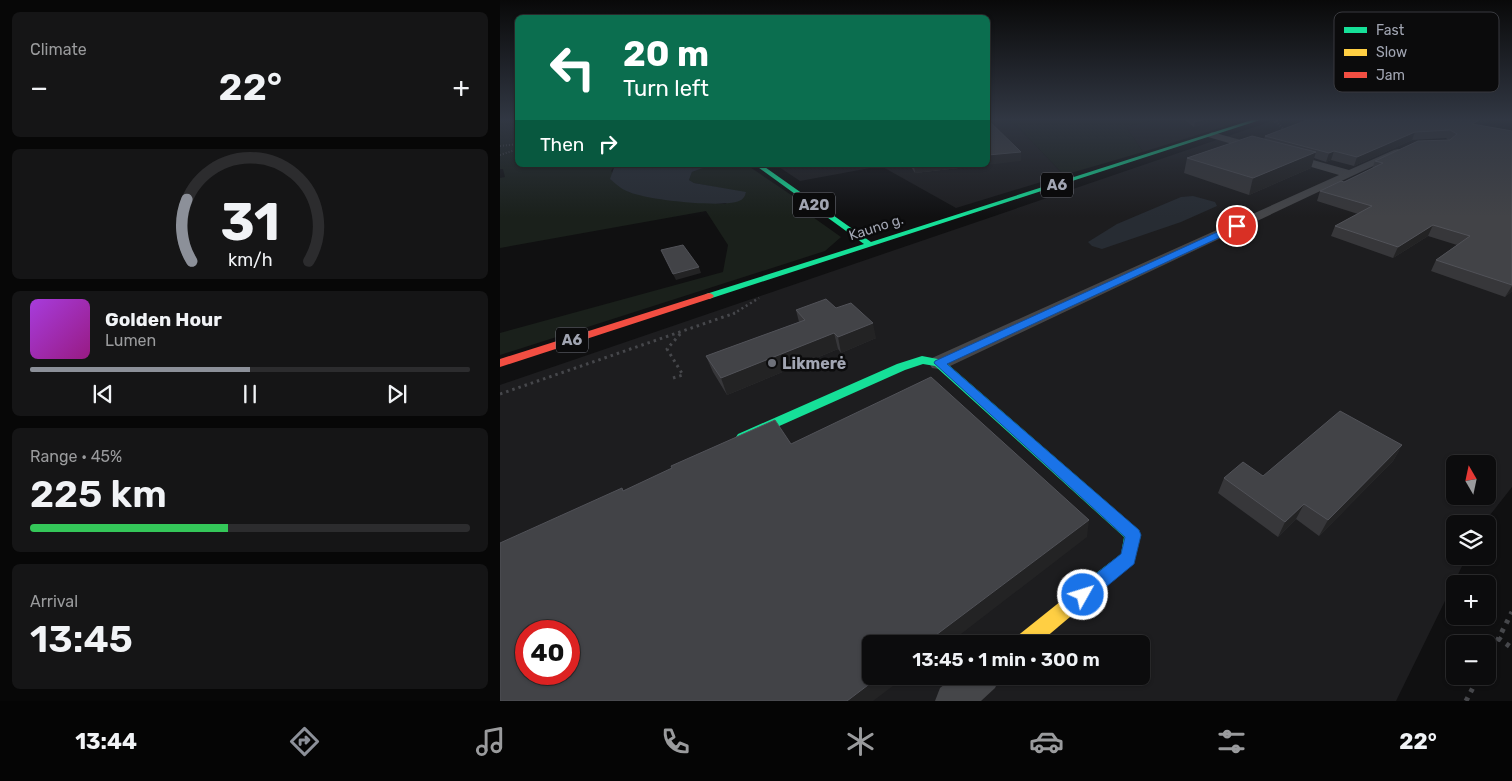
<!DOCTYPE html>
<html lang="en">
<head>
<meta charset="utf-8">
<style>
	:root { --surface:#0c0c0d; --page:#151516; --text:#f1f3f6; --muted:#9a9b9d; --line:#2c2c2e; --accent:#8c9099 }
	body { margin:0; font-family:Rubik,sans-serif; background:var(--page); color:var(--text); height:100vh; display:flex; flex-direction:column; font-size:19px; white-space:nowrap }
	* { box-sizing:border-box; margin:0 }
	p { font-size:16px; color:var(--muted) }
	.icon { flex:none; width:28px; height:28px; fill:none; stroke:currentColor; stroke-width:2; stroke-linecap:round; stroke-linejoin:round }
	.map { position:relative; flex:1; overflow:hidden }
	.details { display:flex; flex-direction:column; gap:12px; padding:12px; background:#070707; width:500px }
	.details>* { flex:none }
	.guide { position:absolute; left:15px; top:15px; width:475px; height:152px; border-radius:8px; box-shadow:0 1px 4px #0004,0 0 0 1px var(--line); background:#0b6e4f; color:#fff; overflow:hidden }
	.needle { width:32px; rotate:351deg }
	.controls { position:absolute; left:946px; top:455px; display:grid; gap:10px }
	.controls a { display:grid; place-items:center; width:50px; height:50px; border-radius:8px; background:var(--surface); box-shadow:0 1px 4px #0004,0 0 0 1px var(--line); font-size:25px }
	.speed { position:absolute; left:15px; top:620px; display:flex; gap:10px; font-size:25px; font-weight:700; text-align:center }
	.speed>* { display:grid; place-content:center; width:65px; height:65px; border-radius:50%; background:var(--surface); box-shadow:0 1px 4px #0004,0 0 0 1px var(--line); line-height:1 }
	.speed .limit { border:8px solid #d22; background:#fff; color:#111 }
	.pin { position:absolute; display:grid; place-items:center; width:42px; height:42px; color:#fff; margin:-21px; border:2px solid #fff; border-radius:50%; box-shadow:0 1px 5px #0007 }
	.me { position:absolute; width:55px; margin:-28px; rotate:51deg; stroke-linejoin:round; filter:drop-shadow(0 0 4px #0008) }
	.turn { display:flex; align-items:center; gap:18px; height:105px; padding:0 25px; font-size:22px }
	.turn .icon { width:65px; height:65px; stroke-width:2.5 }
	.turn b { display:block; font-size:35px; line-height:42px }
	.then { display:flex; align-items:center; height:48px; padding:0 25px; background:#0003; gap:10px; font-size:19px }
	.big { font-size:38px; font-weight:600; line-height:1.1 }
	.details .card { flex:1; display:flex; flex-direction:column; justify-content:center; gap:8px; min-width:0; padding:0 18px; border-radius:8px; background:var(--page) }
	.details .dial { align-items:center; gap:0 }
	.dial svg { height:130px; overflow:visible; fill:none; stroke:var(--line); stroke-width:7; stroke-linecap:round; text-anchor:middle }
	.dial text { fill:var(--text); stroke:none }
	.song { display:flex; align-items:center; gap:15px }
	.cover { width:60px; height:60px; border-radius:8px; background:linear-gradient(135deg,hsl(280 70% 55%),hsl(310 70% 35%)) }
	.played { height:5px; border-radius:2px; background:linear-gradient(90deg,var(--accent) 50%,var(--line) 50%) }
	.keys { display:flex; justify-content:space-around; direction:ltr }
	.heat { display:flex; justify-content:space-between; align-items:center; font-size:28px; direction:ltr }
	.charge { height:8px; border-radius:4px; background:linear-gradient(90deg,#34c759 45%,var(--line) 0) }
	.trip { position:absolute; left:362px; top:635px; width:288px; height:50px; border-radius:8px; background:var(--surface); box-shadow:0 1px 4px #0004,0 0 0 1px var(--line); font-weight:600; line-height:50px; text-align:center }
	.tabs { display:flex; height:80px; justify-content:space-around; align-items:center; background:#050505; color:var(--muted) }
	.tabs .icon { width:35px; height:35px }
	.tabs .current { color:var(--accent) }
	.tabs b { font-size:22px; color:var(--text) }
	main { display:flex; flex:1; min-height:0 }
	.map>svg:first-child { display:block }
</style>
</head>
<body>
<main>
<section class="details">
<div class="card"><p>Climate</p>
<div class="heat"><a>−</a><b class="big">22°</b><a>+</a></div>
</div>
<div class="card dial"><svg viewBox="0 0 100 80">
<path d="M14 69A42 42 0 1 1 86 69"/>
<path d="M14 69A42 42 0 0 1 11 31" stroke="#8c9099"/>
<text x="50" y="56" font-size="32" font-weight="700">31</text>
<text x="50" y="72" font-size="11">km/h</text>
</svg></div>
<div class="card">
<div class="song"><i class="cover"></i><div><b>Golden Hour</b><p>Lumen</p></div></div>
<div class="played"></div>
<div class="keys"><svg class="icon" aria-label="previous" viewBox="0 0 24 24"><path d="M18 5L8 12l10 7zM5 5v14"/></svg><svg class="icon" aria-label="pause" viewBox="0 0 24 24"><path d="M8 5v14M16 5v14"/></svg><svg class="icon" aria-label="next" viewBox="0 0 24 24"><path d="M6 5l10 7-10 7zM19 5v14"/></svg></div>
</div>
<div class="card"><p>Range · 45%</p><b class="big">225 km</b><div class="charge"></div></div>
<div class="card"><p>Arrival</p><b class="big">13:45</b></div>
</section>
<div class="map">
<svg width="1012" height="701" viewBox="0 0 1012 701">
	<rect width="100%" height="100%" fill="#101011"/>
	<g fill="#1d1d1f" fill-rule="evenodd">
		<path d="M488,119H506L519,128L564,175L456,208L381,166L300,181L276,165H488Z"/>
		<path d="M658,119H748L643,152L627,128L629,126Z"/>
		<path d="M778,119H1012V487L983,524H955V556H967L896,701H0V385ZM955,464H988V496H955ZM26,631H69V674H26ZM371,644H641V676H371Z"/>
	</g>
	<g fill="#1a201b">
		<path d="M0,119H17L18,165H115L111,171L129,192L152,197L225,204L246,193L194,183L189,180L192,172L202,168L203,165H247L306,205L310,215L341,237L325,251L0,355V333L223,272L228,245L206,211L0,248V178L5,177L3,169H0Z"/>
		<path d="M506,119H658L629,126L627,128L643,152L564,175L519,128Z"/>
	</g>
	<g fill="#272c33">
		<path d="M115,165H203V168L192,172L189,180L194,183L246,192C245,198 241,201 236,202C216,207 148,200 129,192C121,189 116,184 110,179Z"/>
		<path d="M693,196L715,202L717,206L681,222L602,249L592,246L588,242L617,224L681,197Z"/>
	</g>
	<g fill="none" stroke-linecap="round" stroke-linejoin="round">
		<g stroke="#46474b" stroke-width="2" stroke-dasharray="1 2" stroke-linecap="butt">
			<path d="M776,121L785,131"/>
			<path d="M774,122L782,119"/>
			<path d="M0,146L18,144"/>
			<path d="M0,155L18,149"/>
		</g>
		<path stroke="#46474b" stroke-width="2.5" stroke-dasharray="2 3" stroke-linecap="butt" d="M233,314L259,298"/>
		<g stroke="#46474b" stroke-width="3" stroke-dasharray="2.5 4" stroke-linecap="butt">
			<path d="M173,378L183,375L167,349L182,332"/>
			<path d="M0,394L235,313"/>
		</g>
		<g stroke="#46474b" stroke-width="5" stroke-dasharray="4 6" stroke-linecap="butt">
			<path d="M998,638L1012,648"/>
			<path d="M988,659L1012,612"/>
			<path d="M966,701L979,676"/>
		</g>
		<g fill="#454649" fill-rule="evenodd">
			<path d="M712,132L849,170L894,150L898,149L903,152L446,368L439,369L432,368L429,363L432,358L839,175L708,137L707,135Z"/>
			<path d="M455,676H501L495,688L481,701H435L440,688Z"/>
		</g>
		<g fill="#16e098" fill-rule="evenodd">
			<path d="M755,119H763L212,298L209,299L204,296L206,294L364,244L255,165H262L371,242Z"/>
			<path d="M422,356L443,360L639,530L641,535L634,563L603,589L597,591L591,589L588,583L591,577L621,554L624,537L435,366L423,364L405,370L248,440L243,442L238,440L236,437L238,434L397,364Z"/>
		</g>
		<path fill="#ffcf43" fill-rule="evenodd" d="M597,575L603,577L606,583L603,589L538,644H514L516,637L591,577Z"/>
		<path fill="#f24e42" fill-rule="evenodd" d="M209,293L212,294L214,296L212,298L0,367V359Z"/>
	</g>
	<g fill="#37373a">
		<path d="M684,119H721L694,127Z"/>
		<path d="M835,119H993L981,125L1012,131V291L1005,297L931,271L936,260L957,245L928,236L893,258L831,236L835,226L858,214L817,201L820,191L844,182L872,169L875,161L948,140L946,138L912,140L854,166L831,160L826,162L814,158L811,168L749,195L684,173L687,158L764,139L765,136L829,121Z"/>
		<path d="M410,165H485L415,173Z"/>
		<path d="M336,308L376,338L341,353L338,349L227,395L213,372L206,356L299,322L296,310Z"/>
		<path d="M902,445L893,461L819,536L796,519L778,537L718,493L724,478L763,476Z"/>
	</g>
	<g fill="#232324">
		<path d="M706,119H721L694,127L695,122Z"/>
		<path d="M981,119H993L968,132L972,124Z"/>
		<path d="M915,132L912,140L854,166L857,157Z"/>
		<path d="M834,151L831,160L826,162L829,153Z"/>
		<path d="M521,152V161L488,165V155Z"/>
		<path d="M816,152L811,168L749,195L753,178Z"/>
		<path d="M414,165H485L415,173Z"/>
		<path d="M933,225L928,236L893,258L898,247Z"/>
		<path d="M199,267L201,273L176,280L173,274Z"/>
		<path d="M1012,286V291L1005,297Z"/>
		<path d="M373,323L376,338L341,353L338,337Z"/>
		<path d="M334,333L338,349L227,395L221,378Z"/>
		<path d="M902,445L893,461L819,536L828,520Z"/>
		<path d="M804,504L796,519L778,537L785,522Z"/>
		<path d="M589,520L587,537L448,644H424Z"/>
		<path d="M380,676H406L373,701H347Z"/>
	</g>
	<g fill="#424347" stroke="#515258" fill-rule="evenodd">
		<path d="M691,119H706L695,122Z"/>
		<path d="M810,119H818L829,121L835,119H981L972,124L1012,131V285L936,260L970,236L933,225L898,247L835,226L872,206L820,191L841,181L844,182L883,163L875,161L918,141L950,140L957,134L950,130L915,132L857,157L834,151L829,153L765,136Z"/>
		<path d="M488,120L521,152L488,155Z"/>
		<path d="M752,136L816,152L753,178L687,158Z"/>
		<path d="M183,245L199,267L173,274L161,250Z"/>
		<path d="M326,299L336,308L351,303L373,323L338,337L334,333L221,378L206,356L305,320L296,310Z"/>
		<path d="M431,377L589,520L424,644H371V676H380L347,701H0V543L122,488L123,491L172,468L171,466L275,420L291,444ZM26,631H69V674H26Z"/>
		<path d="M840,411L902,445L828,520L804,504L785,522L724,478L743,462L763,476Z"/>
	</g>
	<linearGradient id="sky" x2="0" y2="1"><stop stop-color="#090909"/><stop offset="0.55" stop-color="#313743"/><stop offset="1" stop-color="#313743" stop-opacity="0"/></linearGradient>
	<rect width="1012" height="217" fill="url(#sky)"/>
	<path fill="#1a73e8" stroke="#114b97" d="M737,223L740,224V228L447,364L639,530L641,535L634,564L589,601L583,603L577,601L574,595L577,589L621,554L625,537L434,363L435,361Z"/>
	<circle fill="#6e717a" stroke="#0b0b0c" stroke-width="2" cx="272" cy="363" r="5"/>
	<g text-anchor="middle" stroke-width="5" stroke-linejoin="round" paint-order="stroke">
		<g font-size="14" fill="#a1a5b2" stroke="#0b0b0c">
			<text transform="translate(376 227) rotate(-18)" y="5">Kauno g.</text>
		</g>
		<g fill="#0b0b0c" stroke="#747780" stroke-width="1">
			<rect x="541" y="172.5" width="32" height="25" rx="4"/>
			<rect x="293" y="192.5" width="42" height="25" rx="4"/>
			<rect x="56" y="327.5" width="32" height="25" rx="4"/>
		</g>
		<g font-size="15" font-weight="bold" fill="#a1a5b2">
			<text x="557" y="190">A6</text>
			<text x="314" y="210">A20</text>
			<text x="72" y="345">A6</text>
		</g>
		<g font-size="16" font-weight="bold" fill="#a1a5b2" stroke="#0b0b0c" text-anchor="start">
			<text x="282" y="369">Likmerė</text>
		</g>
	</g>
	<rect x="834" y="12" width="165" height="80" rx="8" fill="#0b0b0c" stroke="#38393e" stroke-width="1"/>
	<rect x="844" y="27" width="23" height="6" fill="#16e098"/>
	<rect x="844" y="49" width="23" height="7" fill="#ffcf43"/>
	<rect x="844" y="72" width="23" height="6" fill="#f24e42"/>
	<g font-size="14" fill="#a1a5b2">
		<text x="876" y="35">Fast</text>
		<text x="876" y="57">Slow</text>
		<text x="876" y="80">Jam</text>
	</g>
</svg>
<div class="controls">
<a><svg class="needle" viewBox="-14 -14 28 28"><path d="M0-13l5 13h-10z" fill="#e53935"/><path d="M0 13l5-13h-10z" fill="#9a9b9d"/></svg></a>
<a><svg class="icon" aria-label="layers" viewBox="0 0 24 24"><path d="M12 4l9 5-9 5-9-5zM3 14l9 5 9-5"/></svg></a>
<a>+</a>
<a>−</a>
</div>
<div class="speed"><div class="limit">40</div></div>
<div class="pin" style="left:737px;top:226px;background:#d93025"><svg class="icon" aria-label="arrive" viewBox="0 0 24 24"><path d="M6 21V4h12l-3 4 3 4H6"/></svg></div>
<svg class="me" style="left:583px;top:595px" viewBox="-20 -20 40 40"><circle r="17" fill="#1a73e8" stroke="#fff" stroke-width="3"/><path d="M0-11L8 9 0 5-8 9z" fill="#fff"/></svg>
<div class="trip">13:45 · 1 min · 300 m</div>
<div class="guide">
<div class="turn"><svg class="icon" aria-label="left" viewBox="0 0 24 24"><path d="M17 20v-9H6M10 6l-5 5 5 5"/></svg><div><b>20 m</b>Turn left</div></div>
<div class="then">Then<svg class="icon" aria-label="right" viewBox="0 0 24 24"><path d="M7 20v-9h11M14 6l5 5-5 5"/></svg></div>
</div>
</div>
</main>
<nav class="tabs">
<b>13:44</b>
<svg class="icon current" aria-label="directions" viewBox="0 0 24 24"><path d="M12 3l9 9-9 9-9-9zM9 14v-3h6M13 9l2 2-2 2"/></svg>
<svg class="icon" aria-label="music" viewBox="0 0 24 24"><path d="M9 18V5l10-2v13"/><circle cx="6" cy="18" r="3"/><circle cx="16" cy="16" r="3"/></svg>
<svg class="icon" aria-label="phone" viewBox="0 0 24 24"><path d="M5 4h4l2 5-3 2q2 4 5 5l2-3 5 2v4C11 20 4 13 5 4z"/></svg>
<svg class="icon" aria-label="climate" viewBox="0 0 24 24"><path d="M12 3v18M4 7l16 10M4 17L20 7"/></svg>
<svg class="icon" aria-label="car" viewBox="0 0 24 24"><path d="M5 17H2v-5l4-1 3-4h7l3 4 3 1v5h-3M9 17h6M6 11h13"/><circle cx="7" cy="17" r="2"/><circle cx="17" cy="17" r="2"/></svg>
<svg class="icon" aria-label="filters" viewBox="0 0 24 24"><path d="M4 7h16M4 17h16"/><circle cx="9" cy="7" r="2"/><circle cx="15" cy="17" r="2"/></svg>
<b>22°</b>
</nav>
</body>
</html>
